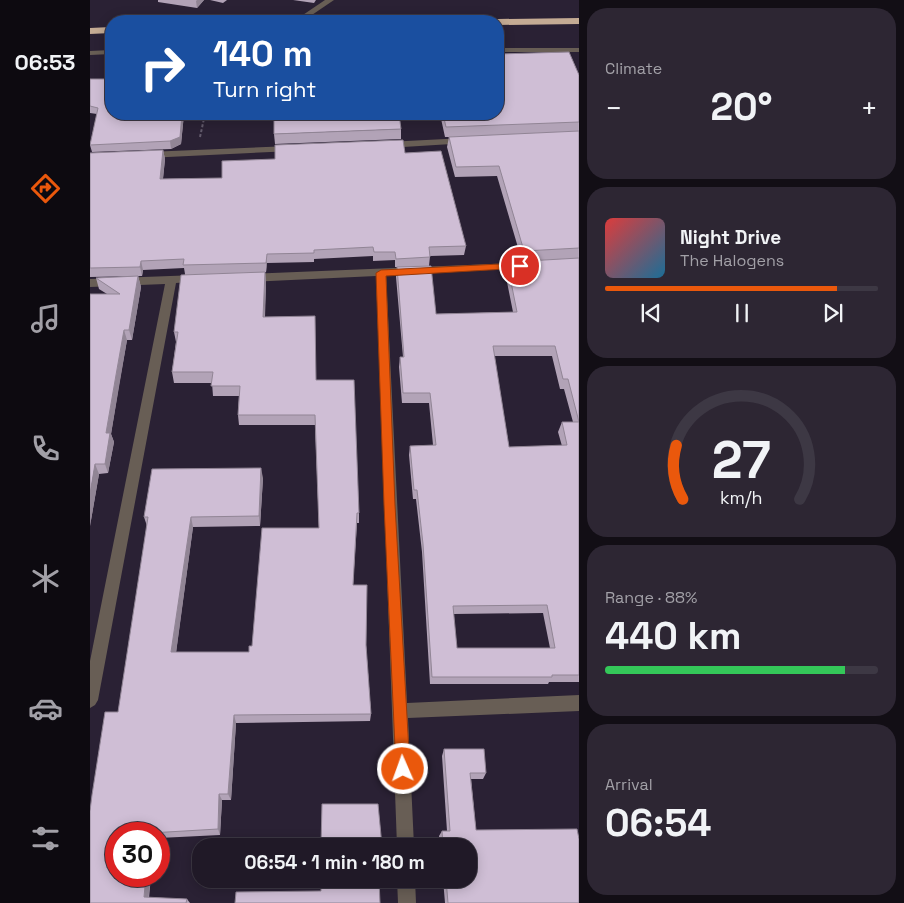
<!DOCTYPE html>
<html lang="en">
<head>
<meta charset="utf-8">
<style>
	:root { --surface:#201927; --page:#2d2633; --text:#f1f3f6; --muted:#a2a0a7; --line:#3d3844; --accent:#ea580c }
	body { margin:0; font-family:"Space Grotesk",sans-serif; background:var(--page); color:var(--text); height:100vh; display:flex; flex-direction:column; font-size:19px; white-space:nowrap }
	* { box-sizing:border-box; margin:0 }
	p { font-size:16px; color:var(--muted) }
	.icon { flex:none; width:28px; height:28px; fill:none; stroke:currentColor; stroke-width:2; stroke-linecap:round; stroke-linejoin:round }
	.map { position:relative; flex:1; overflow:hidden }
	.panel { display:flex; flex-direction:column; gap:8px; padding:8px; background:#120e15; width:325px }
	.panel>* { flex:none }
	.hud { position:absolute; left:15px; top:15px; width:399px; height:105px; border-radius:20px; box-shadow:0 2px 12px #0003,0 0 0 1px var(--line); background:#1a4fa0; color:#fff; overflow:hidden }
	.speed { position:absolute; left:15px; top:822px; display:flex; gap:10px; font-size:25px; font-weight:700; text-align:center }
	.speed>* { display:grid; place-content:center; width:65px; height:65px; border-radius:50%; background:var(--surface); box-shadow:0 2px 12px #0003,0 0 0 1px var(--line); line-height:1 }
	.speed .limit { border:8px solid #d22; background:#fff; color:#111 }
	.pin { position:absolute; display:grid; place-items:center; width:42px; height:42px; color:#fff; margin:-21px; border:2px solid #fff; border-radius:50%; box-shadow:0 1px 5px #0007 }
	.me { position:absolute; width:55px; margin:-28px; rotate:358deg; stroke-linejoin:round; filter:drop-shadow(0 0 4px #0008) }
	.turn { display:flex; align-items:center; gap:18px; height:105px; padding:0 25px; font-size:22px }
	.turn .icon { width:65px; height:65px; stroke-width:2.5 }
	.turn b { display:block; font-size:35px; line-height:42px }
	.big { font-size:38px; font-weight:800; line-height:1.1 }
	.panel .widget { flex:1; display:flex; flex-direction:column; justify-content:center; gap:8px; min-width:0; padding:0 18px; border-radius:20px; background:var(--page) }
	.panel .dial { align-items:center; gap:0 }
	.dial svg { height:130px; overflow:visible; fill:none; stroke:var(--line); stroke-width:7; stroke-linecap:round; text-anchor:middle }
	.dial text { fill:var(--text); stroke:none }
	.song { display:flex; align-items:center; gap:15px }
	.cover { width:60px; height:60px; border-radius:8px; background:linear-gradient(135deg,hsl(0 70% 55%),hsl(200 70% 35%)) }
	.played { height:5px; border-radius:2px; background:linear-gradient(90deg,var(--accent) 85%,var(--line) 85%) }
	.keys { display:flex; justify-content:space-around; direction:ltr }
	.heat { display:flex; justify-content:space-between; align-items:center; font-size:28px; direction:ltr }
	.charge { height:8px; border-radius:4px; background:linear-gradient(90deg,#34c759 88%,var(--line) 0) }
	.trip { position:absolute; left:102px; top:838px; width:285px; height:50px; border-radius:20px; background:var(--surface); box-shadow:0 2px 12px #0003,0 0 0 1px var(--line); font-weight:800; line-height:50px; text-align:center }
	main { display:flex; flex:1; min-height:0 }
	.menu { display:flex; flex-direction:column; width:90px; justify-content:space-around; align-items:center; background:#0d0a10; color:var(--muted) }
	.menu .icon { width:35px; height:35px }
	.menu .on { color:var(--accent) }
	.menu b { font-size:22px; color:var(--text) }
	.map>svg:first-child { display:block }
</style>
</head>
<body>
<main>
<nav class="menu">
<b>06:53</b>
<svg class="icon on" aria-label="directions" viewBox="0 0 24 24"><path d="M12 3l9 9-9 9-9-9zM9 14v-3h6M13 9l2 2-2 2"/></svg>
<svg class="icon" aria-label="music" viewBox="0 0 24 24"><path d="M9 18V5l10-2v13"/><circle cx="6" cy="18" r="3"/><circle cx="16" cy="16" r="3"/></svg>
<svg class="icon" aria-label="phone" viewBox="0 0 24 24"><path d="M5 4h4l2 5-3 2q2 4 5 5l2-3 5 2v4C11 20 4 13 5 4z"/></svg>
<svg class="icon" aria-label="climate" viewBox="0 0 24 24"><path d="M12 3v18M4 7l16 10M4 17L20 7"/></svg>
<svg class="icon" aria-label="car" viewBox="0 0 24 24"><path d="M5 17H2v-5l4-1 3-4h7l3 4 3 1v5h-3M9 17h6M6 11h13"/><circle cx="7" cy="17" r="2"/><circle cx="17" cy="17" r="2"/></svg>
<svg class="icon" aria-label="filters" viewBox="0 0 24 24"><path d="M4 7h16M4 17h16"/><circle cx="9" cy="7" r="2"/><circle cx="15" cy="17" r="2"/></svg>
</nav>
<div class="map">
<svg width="489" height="903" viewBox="0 0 489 903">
	<rect width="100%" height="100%" fill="#2a2134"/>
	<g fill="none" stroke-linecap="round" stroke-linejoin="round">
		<path stroke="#635b6c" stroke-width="2" stroke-dasharray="3 2" stroke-linecap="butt" d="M110,137L115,114"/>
		<g fill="#685e55" fill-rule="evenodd">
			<path d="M235,0H244L213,21H204Z"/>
			<rect x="408" y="48" width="81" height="4"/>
			<path d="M21,50V54L0,55V51Z"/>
			<path d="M375,138L378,139V143L297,148L293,145L297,142Z"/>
			<path d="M200,146L205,149L203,151L57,158L52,155L57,152Z"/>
			<path d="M452,262L457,265L456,267L296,275L317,703L489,695V711L318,718L324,846H307L286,276L159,282L154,278L159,274Z"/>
			<path d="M107,275L112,279L111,281L86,283L8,700L5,705L0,708V661L75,284L0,287V279Z"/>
			<path d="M307,879H325L326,903H308Z"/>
		</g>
		<g fill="#c4ab94" fill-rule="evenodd">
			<path d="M489,18V24L408,25V21H404L408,19Z"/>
			<path d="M21,27V33L0,34V28Z"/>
		</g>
	</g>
	<g fill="#b2a3b7" fill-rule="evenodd">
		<path d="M68,0H114L107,8L68,2Z"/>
		<path d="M120,0H137L133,3Z"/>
		<path d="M203,0H226L224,3Z"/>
		<path d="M489,75V682H459L458,684H340L332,552L326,499H323L319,455L320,446L343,445L339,403H312L309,367L310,357H313L306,277L307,267H305V260L283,261V256L224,259V262L177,263L176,272H175L176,283L175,317L226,380L269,513V523H267L263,585L276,645L281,714L280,721L146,723L141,800H132L130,835L69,838V834H26V876H61L59,898L97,899L100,903H0L57,526L54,517L173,478L170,526L103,527L86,652H159L229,528L225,425H149L148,415L149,396H123L122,383H84L82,372L86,342L84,332L95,274L94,268L53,270L52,276L0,277V153L73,150L75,159L73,179L132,178L315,153L376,246L374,255L340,256L339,266L346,314L423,312L416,277L418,267H435L437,261H432L407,176L365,177L357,147L359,137H355L350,114H408ZM404,356H462L470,389H474L483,422H472L468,432L472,446L419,447ZM453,613L460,648H367L363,614Z"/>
		<path d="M0,79L21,114H94L91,144L81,149L2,152L0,145L7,114L0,113Z"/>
		<path d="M311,129V139L185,144L184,134Z"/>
		<path d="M48,276L51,287L42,340H37L29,385L21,434L24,442L18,473L9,474L0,526L17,294L9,289L6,278Z"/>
		<path d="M354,749L396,773L393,779H381L386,830L489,903H355L353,879H379V846H350L349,836L352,831H357L352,756Z"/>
		<path d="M231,879H294L293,883L231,891Z"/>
	</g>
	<g fill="#918595">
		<path d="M107,0H114L107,8L106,1Z"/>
		<path d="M92,114H94L91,144L81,149L80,141Z"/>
		<path d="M73,150L75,159L72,187L70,179Z"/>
		<path d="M177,254V263L176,272V263Z"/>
		<path d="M51,261L53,270L52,276L50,267Z"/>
		<path d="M175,272L176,283L174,328L173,317Z"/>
		<path d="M48,276L51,287L42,340L39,330Z"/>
		<path d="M34,330L37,340L21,434L24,442L18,473L15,464L16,433Z"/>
		<path d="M5,464L9,474L0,526V494Z"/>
		<path d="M171,468L173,478L170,526L169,516Z"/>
		<path d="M101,517L103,527L85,661L81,652Z"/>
		<path d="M144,715L146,723L141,800L138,794Z"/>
		<path d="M129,794L132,800L130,835L128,829Z"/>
		<path d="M56,876H61L58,901L54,897Z"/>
	</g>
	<g fill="#cfbed5" stroke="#918595" fill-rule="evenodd">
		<path d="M479,52L489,75V122L356,127L353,114H408V54Z"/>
		<path d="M0,79H21V114H92L90,137L80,141L0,145L8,108L0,106Z"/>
		<path d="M184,114H309L311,129L184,134Z"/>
		<path d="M489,131V248L434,251L409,166L366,167L359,137Z"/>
		<path d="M313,140L315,153L351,151L376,246L339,247L340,257L306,259L305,252H284L283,247L224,250V253L177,254L176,263L93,265L94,259L51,261L50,267L0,268V153L73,150L70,179L132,178V161L185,159V145Z"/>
		<path d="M489,258V675H462V677H342L333,544L327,490H324L320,446L346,445L340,393H313L310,357H314L307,267L341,266L346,314L427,312L418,267H439L437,261ZM403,346H465L473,379H478L489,422H472L477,445L419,447ZM457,605L465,648H367L363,606Z"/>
		<path d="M175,272L173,317L225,316L226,380H264L269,513H267L263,585H277L276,645L281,714L144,715L138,794H129L128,829L60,833L59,834H26V876H56L54,897L97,899L96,903H0V811L2,795L15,712H28L58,517H54L62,469L171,468L169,516L101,517L81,652H159V646H162L172,528H229L225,415H148L150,386H121L123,372H82L88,332H84L91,275Z"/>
		<path d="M48,276L39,330H34L26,375L16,433H20L15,464H5L0,494V294H30L6,278Z"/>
		<path d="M354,749H394L396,773H380L386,830L487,829L489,839V903H358L356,879H379V846H353L352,831H360Z"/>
		<path d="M232,804H288L292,846H231Z"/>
		<path d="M231,879H294H289L290,903H145L146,892L231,891Z"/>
	</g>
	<path fill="#ea580c" stroke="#983908" d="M430,263L433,264V268L296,276L305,505L320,769L318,774L313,776L308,774L306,769L294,505L286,273L291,270Z"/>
</svg>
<div class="speed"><div class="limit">30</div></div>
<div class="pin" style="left:430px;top:266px;background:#d93025"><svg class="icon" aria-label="arrive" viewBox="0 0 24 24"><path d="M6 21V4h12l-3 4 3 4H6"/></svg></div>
<svg class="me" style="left:313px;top:769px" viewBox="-20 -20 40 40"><circle r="17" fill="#ea580c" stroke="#fff" stroke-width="3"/><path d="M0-11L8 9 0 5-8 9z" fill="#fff"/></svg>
<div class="trip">06:54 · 1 min · 180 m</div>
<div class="hud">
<div class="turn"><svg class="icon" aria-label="right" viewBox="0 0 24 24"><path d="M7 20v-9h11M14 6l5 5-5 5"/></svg><div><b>140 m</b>Turn right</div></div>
</div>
</div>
<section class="panel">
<div class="widget"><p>Climate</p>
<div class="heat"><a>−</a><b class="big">20°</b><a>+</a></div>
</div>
<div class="widget">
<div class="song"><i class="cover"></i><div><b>Night Drive</b><p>The Halogens</p></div></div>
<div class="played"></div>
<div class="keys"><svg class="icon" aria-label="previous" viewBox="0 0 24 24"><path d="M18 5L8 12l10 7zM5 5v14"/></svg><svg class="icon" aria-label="pause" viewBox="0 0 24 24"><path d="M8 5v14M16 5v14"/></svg><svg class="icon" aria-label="next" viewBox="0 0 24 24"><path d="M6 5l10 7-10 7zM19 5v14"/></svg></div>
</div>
<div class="widget dial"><svg viewBox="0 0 100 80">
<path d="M14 69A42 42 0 1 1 86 69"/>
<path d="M14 69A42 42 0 0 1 10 36" stroke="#ea580c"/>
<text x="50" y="56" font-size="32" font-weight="700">27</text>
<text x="50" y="72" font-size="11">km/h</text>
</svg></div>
<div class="widget"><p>Range · 88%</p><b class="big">440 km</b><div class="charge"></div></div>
<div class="widget"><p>Arrival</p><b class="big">06:54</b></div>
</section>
</main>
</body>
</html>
